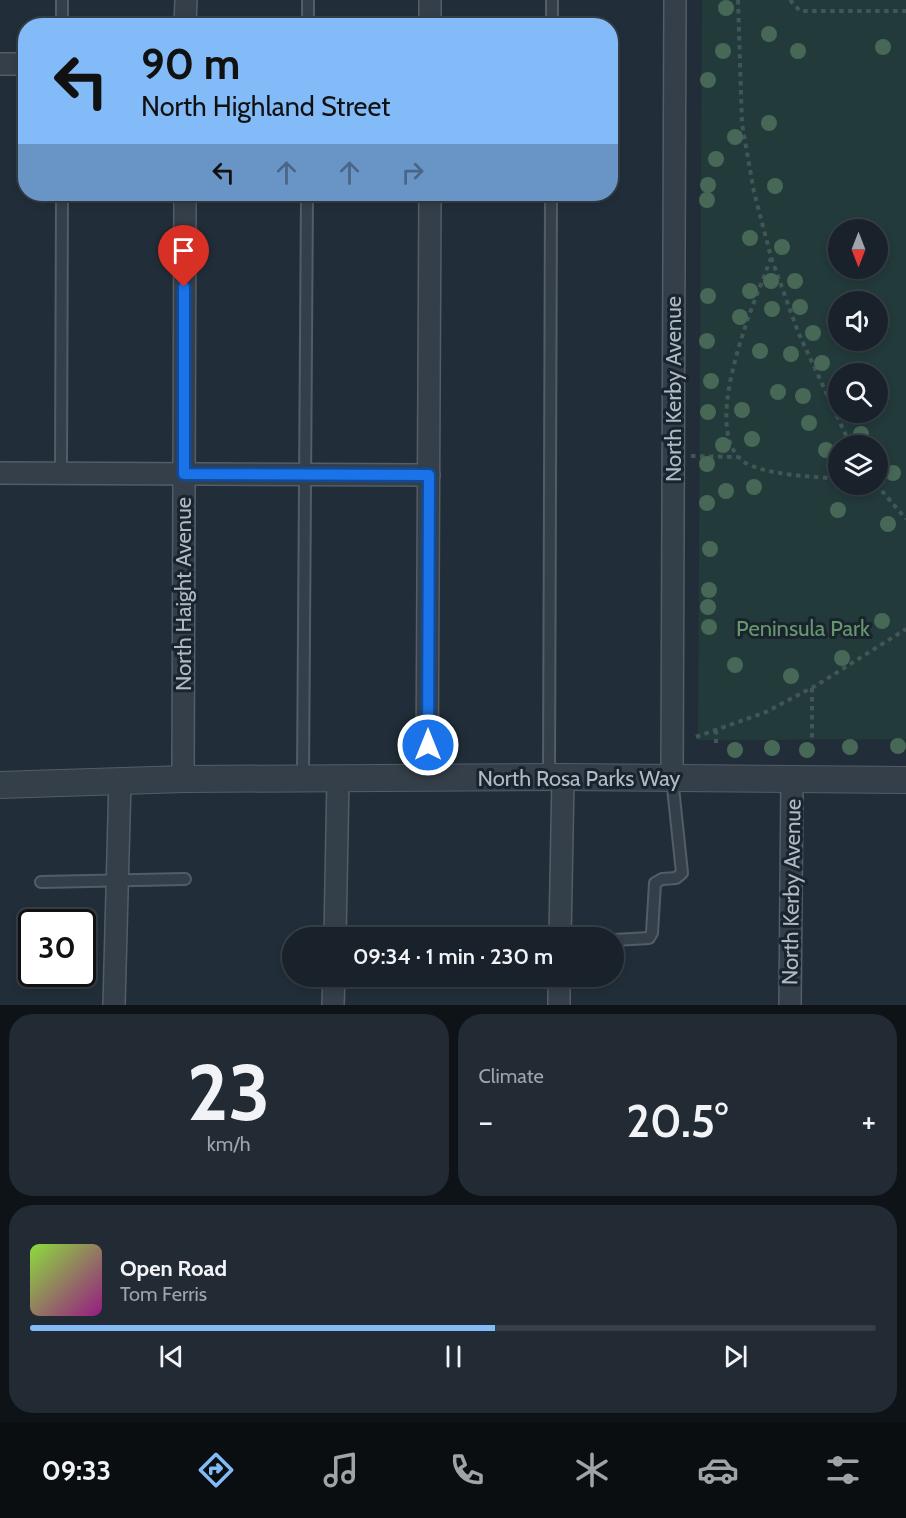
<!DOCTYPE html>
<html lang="en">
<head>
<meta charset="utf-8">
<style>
	:root { --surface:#19222b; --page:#222a33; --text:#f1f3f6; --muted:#9fa4a9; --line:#373f47; --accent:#82bbf8 }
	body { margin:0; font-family:Cabin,sans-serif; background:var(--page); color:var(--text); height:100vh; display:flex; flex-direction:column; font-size:22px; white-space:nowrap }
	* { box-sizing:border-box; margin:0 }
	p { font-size:20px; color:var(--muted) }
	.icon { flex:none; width:33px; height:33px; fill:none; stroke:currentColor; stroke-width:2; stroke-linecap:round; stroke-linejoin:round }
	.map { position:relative; height:1005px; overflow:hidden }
	.drawer { display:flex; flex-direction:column; gap:9px; padding:9px; background:#0e1318; flex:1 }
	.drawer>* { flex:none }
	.top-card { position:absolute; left:18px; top:18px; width:600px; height:183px; border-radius:24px; box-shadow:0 3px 9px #0003,0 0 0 2px var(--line); background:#82bbf8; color:#111; overflow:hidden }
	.needle { width:39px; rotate:180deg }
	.fabs { position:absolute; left:828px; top:219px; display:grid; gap:12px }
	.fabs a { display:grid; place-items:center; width:60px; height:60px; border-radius:50%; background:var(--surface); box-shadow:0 3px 9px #0003,0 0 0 2px var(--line); font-size:30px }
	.speed { position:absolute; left:18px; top:909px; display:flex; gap:12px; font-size:30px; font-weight:700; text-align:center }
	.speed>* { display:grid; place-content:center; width:78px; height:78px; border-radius:50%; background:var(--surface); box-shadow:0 3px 9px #0003,0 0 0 2px var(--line); line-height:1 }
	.speed .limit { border:3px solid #111; border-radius:9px; background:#fff; color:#111 }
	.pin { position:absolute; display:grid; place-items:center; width:51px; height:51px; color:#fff; margin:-62px -26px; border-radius:50% 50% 50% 0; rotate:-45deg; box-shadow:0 0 6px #0007 }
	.pin .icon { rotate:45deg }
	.me { position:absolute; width:66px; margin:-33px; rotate:0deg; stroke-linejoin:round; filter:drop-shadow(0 0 4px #0008) }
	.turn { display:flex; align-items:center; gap:21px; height:126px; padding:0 24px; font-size:27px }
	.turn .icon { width:78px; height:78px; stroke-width:2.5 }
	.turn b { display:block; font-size:42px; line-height:51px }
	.lanes { display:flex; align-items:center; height:57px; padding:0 24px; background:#0003; justify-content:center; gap:30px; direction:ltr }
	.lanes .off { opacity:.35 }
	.big { font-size:45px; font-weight:600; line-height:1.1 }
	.drawer .tile { flex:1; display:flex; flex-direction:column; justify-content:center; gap:9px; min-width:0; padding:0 21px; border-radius:24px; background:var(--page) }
	.drawer .dial { align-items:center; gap:0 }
	.dial b { font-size:78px; line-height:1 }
	.song { display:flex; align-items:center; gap:18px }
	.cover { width:72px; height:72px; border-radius:9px; background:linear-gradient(135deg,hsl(90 70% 55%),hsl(310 70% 35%)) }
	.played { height:6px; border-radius:3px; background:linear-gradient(90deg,var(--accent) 55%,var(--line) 55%) }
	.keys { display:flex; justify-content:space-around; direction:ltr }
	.heat { display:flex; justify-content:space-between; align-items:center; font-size:33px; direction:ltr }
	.drawer .tiles { flex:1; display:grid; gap:9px; grid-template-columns:1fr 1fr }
	.tile:last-child { grid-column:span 2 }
	.trip { position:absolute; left:282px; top:927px; width:342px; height:60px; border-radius:30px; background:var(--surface); box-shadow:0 3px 9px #0003,0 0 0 2px var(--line); font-weight:600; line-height:60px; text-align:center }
	.tab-bar { display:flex; height:96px; justify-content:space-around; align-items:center; background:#0a0e11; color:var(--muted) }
	.tab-bar .icon { width:42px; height:42px }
	.tab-bar .active { color:var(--accent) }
	.tab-bar b { font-size:27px; color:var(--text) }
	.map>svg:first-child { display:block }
</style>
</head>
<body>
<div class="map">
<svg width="906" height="1005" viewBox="0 0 906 1005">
	<rect width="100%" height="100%" fill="#212e39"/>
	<path fill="#233a3a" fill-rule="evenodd" d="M702,0H906V739L698,740ZM838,230H878V268H838ZM838,302H878V340H838ZM838,374H878V412H838ZM838,446H878V484H838Z"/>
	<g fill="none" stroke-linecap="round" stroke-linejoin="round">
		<g stroke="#525d67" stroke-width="14">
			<g id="service">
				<path d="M62,26V0"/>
				<path d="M308,26V0"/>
				<path d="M552,26V0"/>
				<path d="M61,474L62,194"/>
				<path d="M549,777L551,194"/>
				<path d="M303,778L307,194"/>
				<path d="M41,882L185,879"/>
				<path d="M614,940L649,938L652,933L655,883L662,879L676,878L682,873L672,778"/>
			</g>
		</g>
		<g stroke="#525d67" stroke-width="24">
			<g id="minor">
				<path d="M185,26L186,0"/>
				<path d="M430,26V0"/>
				<path d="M0,64H26"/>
				<path d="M0,473L429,475"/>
				<path d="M427,778L430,194"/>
				<path d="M672,778L675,0"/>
				<path d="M183,779L185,194"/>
				<path d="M335,938L338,778"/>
				<path d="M560,938L563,777"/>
				<path d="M114,1005L120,780"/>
				<path d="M333,1005L334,976"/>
				<path d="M559,1005V976"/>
				<path d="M790,1005L792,779"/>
			</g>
		</g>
		<g stroke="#525d67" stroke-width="28">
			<path id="tertiary" d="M0,785L183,779L563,777L906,780"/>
		</g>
		<g stroke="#415657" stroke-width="4" stroke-dasharray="4.5 4.5" stroke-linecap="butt">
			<path d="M738,0L742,124L754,192L771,257L798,332L851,446"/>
			<path d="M790,0L800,11H906"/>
			<path d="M771,258C756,299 691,443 752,466C778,476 811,476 838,479"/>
			<path d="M691,456L737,457"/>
			<path d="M876,484L906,519"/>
			<path d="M812,688V742"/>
			<path d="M716,730V743"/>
			<path d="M696,737L766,712L817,685L906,629"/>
		</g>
		<use href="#service" stroke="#353f49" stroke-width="10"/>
		<use href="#minor" stroke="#353f49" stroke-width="21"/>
		<use href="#tertiary" stroke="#353f49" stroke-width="26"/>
	</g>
	<g fill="#476856">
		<circle cx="726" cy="8" r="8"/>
		<circle cx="769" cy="34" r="8"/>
		<circle cx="883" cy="47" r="8"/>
		<circle cx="723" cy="51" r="8"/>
		<circle cx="798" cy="51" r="8"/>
		<circle cx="708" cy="80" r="8"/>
		<circle cx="769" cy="123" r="8"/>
		<circle cx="735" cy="137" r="8"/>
		<circle cx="716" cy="159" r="8"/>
		<circle cx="708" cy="185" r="8"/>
		<circle cx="775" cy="186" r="8"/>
		<circle cx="707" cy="200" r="8"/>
		<circle cx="750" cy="238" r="8"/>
		<circle cx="782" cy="247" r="8"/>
		<circle cx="771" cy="281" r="8"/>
		<circle cx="795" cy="281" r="8"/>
		<circle cx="750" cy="291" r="8"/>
		<circle cx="708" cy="296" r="8"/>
		<circle cx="800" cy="307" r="8"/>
		<circle cx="772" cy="309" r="8"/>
		<circle cx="740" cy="317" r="8"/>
		<circle cx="813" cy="333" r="8"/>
		<circle cx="707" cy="341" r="8"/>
		<circle cx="760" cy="351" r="8"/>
		<circle cx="791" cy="354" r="8"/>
		<circle cx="822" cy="363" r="8"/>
		<circle cx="711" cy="381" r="8"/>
		<circle cx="778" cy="392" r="8"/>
		<circle cx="803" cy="396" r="8"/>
		<circle cx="742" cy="410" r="8"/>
		<circle cx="708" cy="412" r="8"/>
		<circle cx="809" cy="423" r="8"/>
		<circle cx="861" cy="434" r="8"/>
		<circle cx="752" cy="439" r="8"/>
		<circle cx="723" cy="445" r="8"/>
		<circle cx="826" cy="450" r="8"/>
		<circle cx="707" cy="464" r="8"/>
		<circle cx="893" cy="473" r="8"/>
		<circle cx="754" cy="487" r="8"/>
		<circle cx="726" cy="491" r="8"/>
		<circle cx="707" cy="503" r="8"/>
		<circle cx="838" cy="510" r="8"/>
		<circle cx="888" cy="524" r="8"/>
		<circle cx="710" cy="549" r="8"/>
		<circle cx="709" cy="590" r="8"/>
		<circle cx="708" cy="607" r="8"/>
		<circle cx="882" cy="621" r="8"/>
		<circle cx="709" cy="627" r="8"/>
		<circle cx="842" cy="658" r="8"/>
		<circle cx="735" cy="665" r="8"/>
		<circle cx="791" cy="676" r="8"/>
		<circle cx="898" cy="746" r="8"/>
		<circle cx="850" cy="747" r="8"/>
		<circle cx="772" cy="748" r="8"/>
		<circle cx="735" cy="750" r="8"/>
		<circle cx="807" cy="750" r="8"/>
	</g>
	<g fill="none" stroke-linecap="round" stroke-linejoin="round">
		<g stroke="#114b97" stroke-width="15">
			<path id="route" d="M184,287V474L429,475L428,745"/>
		</g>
		<use href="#route" stroke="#1a73e8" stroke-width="10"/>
	</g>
	<g text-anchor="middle" stroke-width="6" stroke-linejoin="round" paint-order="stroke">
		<g font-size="22" fill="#afbac6" stroke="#1a242e">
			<text transform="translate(673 389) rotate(-90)" y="8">North Kerby Avenue</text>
			<text transform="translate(183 594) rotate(-90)" y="8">North Haight Avenue</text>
			<text x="579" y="786">North Rosa Parks Way</text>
			<text transform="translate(791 892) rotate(-89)" y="8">North Kerby Avenue</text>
		</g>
		<g font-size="22" fill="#66976d" stroke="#1a242e">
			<text x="803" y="636">Peninsula Park</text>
		</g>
	</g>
</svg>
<div class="fabs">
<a><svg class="needle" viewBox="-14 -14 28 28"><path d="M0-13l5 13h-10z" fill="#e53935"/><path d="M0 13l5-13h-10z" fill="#9fa4a9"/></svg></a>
<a><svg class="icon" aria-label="sound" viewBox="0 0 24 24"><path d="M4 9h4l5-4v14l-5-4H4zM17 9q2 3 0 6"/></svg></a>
<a><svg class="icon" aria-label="search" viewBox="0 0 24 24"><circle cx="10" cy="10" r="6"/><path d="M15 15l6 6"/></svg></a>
<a><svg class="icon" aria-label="layers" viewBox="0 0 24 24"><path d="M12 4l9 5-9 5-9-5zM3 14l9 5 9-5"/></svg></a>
</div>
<div class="speed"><div class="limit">30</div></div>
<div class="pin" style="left:184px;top:287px;background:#d93025"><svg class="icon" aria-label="arrive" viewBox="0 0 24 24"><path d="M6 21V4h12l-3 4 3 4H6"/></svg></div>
<svg class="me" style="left:428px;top:745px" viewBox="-20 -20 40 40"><circle r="17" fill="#1a73e8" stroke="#fff" stroke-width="3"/><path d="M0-11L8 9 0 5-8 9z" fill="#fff"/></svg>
<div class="trip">09:34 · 1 min · 230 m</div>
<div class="top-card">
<div class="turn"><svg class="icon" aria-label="left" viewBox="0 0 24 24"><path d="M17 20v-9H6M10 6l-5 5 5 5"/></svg><div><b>90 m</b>North Highland Street</div></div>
<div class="lanes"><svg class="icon" aria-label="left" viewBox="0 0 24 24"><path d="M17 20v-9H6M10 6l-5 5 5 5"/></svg><svg class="icon off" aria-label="ahead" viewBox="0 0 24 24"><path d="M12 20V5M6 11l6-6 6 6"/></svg><svg class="icon off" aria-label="ahead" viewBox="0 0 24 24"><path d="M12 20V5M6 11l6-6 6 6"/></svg><svg class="icon off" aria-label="right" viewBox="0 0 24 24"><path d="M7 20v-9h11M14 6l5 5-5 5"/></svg></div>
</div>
</div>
<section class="drawer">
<div class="tiles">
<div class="tile dial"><b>23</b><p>km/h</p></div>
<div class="tile"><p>Climate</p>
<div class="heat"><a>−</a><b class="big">20.5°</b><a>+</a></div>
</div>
<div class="tile">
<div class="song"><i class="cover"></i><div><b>Open Road</b><p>Tom Ferris</p></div></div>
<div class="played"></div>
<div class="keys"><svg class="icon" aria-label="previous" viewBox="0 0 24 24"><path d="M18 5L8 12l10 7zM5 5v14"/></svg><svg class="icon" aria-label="pause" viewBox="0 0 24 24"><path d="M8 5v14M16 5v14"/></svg><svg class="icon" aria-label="next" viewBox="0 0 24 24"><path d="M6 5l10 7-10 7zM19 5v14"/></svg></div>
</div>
</div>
</section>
<nav class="tab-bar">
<b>09:33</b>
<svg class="icon active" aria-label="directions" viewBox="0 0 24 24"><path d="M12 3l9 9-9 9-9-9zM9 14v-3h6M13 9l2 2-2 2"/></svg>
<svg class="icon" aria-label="music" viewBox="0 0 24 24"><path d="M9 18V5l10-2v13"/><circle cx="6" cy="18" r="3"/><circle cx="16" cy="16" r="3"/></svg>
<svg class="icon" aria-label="phone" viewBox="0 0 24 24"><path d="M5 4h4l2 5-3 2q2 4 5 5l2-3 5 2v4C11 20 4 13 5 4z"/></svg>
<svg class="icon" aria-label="climate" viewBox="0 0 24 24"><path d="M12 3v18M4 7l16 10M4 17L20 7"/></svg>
<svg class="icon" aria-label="car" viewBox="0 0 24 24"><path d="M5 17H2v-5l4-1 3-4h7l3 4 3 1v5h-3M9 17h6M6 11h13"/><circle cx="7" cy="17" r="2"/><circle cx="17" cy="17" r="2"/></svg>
<svg class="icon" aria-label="filters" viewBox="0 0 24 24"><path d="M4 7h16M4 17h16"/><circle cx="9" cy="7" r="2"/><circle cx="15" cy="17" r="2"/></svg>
</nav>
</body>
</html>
